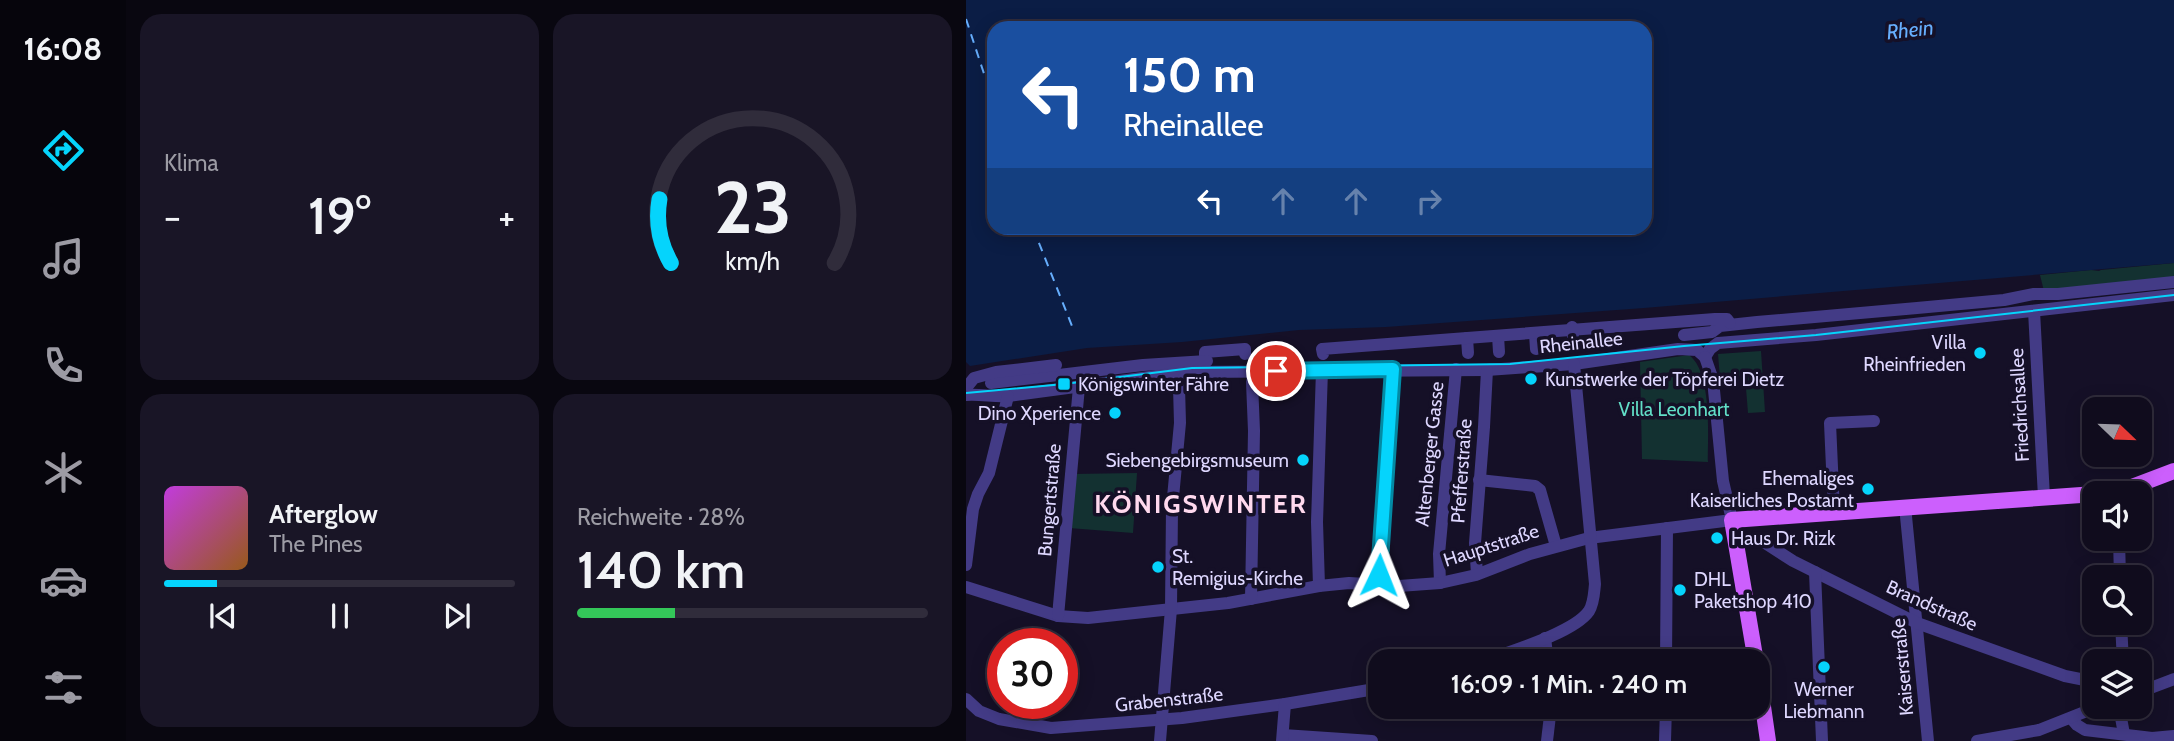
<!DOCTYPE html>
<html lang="de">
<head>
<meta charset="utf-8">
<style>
	:root { --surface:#100c1d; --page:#191526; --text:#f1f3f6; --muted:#9c9ba4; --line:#302c3b; --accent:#05d4fc }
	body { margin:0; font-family:Cabin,sans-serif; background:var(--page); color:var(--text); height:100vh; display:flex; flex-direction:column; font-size:26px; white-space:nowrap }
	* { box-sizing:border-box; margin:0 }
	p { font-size:23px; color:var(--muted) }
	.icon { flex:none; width:38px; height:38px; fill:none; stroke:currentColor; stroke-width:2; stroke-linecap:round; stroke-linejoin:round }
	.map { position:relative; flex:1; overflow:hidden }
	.drawer { display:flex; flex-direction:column; gap:14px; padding:14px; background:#090710; width:840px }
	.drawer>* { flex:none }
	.top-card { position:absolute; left:21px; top:21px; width:665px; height:214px; border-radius:21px; box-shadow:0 4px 18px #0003,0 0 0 2px var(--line); background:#1a4fa0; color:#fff; overflow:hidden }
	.needle { width:46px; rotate:113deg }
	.buttons { position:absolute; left:1116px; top:397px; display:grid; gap:14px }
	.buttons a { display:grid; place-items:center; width:70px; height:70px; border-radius:14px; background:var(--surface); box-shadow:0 4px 18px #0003,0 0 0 2px var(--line); font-size:35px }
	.speed { position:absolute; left:21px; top:628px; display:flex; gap:14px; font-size:35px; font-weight:700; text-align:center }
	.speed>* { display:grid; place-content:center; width:91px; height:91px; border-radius:50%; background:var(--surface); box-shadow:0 4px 18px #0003,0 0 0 2px var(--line); line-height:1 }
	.speed .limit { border:10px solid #d22; background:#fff; color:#111 }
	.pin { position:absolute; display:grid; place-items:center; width:60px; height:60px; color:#fff; margin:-30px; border:4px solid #fff; border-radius:50%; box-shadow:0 2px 7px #0007 }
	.me { position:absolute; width:77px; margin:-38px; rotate:2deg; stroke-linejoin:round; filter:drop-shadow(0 0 5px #0008) }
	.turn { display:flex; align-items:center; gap:24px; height:147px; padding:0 21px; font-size:32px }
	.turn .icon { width:91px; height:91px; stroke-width:2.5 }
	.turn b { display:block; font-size:49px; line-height:60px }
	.lanes { display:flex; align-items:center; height:66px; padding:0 21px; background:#0003; justify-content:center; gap:35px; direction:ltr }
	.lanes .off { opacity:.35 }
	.big { font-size:52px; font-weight:600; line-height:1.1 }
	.drawer .widget { flex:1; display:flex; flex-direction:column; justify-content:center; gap:10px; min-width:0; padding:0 24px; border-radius:21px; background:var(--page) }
	.drawer .dial { align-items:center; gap:0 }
	.dial svg { height:182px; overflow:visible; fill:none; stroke:var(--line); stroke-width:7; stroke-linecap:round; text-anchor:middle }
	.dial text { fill:var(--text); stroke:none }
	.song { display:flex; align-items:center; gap:21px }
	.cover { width:84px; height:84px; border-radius:10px; background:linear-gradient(135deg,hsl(290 70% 55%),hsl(30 70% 35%)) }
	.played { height:7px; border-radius:4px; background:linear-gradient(90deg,var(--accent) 15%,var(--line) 15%) }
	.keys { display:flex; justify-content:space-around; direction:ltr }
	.heat { display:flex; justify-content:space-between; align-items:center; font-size:38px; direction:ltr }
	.charge { height:10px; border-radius:5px; background:linear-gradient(90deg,#34c759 28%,var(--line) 0) }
	.drawer .tiles { flex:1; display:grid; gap:14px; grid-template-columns:repeat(2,1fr) }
	.trip { position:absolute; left:402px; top:649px; width:402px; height:70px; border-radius:21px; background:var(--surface); box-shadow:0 4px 18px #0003,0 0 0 2px var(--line); font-weight:600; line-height:70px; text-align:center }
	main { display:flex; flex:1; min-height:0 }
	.menu { display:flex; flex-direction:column; width:126px; justify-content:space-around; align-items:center; background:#06050c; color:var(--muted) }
	.menu .icon { width:49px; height:49px }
	.menu .on { color:var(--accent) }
	.menu b { font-size:32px; color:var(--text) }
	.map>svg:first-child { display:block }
</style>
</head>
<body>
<main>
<nav class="menu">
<b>16:08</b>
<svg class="icon on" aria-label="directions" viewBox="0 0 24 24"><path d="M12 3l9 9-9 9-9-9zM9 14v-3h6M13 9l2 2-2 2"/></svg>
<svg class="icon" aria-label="music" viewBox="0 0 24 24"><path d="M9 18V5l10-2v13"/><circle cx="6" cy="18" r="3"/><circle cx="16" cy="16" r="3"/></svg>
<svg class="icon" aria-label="phone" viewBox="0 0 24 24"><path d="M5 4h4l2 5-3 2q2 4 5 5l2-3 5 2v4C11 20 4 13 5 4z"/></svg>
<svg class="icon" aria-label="climate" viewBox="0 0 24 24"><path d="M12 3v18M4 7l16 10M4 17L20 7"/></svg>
<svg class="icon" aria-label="car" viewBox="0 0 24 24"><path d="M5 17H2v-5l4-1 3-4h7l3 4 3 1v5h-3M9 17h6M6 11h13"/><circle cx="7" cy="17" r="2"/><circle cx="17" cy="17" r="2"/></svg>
<svg class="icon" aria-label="filters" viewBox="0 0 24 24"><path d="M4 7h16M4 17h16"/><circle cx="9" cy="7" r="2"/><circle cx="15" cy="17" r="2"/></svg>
</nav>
<section class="drawer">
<div class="tiles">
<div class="widget"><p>Klima</p>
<div class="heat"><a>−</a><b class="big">19°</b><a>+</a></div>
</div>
<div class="widget dial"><svg viewBox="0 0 100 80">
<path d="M14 69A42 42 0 1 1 86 69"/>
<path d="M14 69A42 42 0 0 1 9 41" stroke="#05d4fc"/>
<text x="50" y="56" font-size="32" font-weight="700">23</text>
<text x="50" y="72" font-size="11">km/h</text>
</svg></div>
<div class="widget">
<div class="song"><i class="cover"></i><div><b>Afterglow</b><p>The Pines</p></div></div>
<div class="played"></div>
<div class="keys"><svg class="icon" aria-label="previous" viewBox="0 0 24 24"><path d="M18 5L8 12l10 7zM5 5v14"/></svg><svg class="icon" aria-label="pause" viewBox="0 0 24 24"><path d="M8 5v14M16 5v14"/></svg><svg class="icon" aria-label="next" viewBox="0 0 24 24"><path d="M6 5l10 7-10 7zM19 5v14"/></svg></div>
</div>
<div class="widget"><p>Reichweite · 28%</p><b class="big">140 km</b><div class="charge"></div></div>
</div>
</section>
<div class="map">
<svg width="1208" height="741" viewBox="0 0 1208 741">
	<rect width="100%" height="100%" fill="#151027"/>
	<g fill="#133131">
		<path d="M1208,263V278L1078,291L1074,275L1125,270L1133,271L1135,270Z"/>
		<path d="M795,351L799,412L782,413L779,376L754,378L752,354Z"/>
		<path d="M723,355C746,372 742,435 742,462L676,459L674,362Z"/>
		<path d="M171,473L167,533L103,528L107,474Z"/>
	</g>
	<path fill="#0b1d45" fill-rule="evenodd" d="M0,0H1208V263L678,308L420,327L333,330L216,342L121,348L4,366L0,362ZM28,28H679V228H28Z"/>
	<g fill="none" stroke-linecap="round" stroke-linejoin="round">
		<g stroke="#66aefd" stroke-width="2" stroke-dasharray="9 7" stroke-linecap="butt">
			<path d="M0,19L28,104"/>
			<path d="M67,228L108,331"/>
		</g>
		<g stroke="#433b86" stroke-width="12">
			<path d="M1068,311L1078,497"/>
			<path d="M606,327L608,347"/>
			<path d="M569,334L570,349"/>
			<path d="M718,335L746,332L754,326L791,322L951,308L1038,300L1068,294H1092L1208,282"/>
			<path d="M532,336L533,352"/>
			<path d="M501,338L502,353"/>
			<path d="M357,354L356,349L749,319H761L764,323"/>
			<path d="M239,357V352L279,349V354"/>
			<path d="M739,357L744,349L752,343L850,335L1208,295"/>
			<path d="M25,383L177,365L241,361"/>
			<path d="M0,388L8,378L30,372L90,365"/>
			<path d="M0,395C15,394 28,397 42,396L221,372L521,370L608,364L712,349L731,350L739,357"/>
			<path d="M513,480L569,486L574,490L590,546"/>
			<path d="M939,506L962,741"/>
			<path d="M868,512L864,423L908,421"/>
			<path d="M1153,539L1154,578"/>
			<path d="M796,541L827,561L951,623L1099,676L1129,682"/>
			<path d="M0,565L7,509L12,494L23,473L42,396"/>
			<path d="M849,572L856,741"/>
			<path d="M511,574L509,543L518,427L521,370"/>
			<path d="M474,583L473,554L490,369"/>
			<path d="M413,584L427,369"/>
			<path d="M353,586L351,522L356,370"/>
			<path d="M0,587L92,616L122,618L262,603L353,586L383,583L433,586L474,583L510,575L564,554L623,538L766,520L757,481L747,380L739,357"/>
			<path d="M285,599L288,431L286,382L288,371"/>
			<path d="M92,616L113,387"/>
			<path d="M1155,623L1157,662"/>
			<path d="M579,638L582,662"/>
			<path d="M515,662C542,652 608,633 623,611C628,603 628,593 629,584L608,364"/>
			<path d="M700,662L701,528"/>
			<path d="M1174,692L1208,679"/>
			<path d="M0,699L13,711L33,719L85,728L216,718L319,704L415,688"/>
			<path d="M1153,707L1158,734"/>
			<path d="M1105,718L1111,725L1119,730L1186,738L1208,736"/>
			<path d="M317,735L406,741"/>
			<path d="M194,741L205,609L206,508L214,423L213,387L221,372"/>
			<path d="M316,741L319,704"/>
			<path d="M581,741L585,707"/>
			<path d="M699,741L700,707"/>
			<path d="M1011,741L1073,730L1131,707"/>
		</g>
		<g stroke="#cc5ffd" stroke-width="16">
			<path d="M1138,494L1150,493L1208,471"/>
			<path d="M790,662L766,520L1129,494"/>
			<path d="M793,679L802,741"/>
		</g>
		<path stroke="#05d4fc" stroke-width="2" d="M0,393L98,384L226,368L544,364L718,346L850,335L1208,295"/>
	</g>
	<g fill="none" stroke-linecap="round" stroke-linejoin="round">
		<g stroke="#038aa4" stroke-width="18">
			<path id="route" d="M310,371L427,369L413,575"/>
		</g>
		<use href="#route" stroke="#05d4fc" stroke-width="12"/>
	</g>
	<g fill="#05d4fc" stroke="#151027" stroke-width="2.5">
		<circle cx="1014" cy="353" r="7"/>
		<circle cx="565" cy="379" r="7"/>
		<rect x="91" y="377" width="14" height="14" rx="3.5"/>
		<circle cx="149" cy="413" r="7"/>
		<circle cx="337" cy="460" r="7"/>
		<circle cx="902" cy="489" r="7"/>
		<circle cx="751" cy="538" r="7"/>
		<circle cx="192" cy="567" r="7"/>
		<circle cx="714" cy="590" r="7"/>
		<circle cx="858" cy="667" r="7"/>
	</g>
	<g text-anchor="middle" stroke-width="7" stroke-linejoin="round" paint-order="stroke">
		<g font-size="19" fill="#ded7ff" stroke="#151027">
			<text transform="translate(615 342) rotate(-6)" y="7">Rheinallee</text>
			<text transform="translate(1053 405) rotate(-93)" y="7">Friedrichsallee</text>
			<text transform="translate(463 454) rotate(-84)" y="7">Altenberger Gasse</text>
			<text transform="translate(495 471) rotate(-86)" y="7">Pfefferstraße</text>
			<text transform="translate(83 500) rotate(-85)" y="7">Bungertstraße</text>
			<text transform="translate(525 545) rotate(-18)" y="7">Hauptstraße</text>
			<text transform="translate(966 605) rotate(24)" y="7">Brandstraße</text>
			<text transform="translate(936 667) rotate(-95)" y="7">Kaiserstraße</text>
			<text transform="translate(203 699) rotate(-6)" y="7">Grabenstraße</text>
		</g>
		<g font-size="19" fill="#ded7ff" stroke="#151027" text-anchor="start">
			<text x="1000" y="349" text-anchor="end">Villa<tspan x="1000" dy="22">Rheinfrieden</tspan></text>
			<text x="579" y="386">Kunstwerke der Töpferei Dietz</text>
			<text x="112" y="391">Königswinter Fähre</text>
			<text x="135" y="420" text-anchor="end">Dino Xperience</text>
			<text x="323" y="467" text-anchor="end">Siebengebirgsmuseum</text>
			<text x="888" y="485" text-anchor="end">Ehemaliges<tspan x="888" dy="22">Kaiserliches Postamt</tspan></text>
			<text x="765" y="545">Haus Dr. Rizk</text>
			<text x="206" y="563">St.<tspan x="206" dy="22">Remigius-Kirche</tspan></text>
			<text x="728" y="586">DHL<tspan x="728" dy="22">Paketshop 410</tspan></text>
			<text x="858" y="696" text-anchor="middle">Werner<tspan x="858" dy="22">Liebmann</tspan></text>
		</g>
		<g font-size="19" fill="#62dfc8" stroke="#151027">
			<text x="708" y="416">Villa Leonhart</text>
		</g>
		<g font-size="21" font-style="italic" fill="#66aefd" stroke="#151027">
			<text transform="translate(944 30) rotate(-6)" y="7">Rhein</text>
		</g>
		<g font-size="26" font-weight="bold" letter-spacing="2" fill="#ffd9ee" stroke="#151027">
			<text x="235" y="513">KÖNIGSWINTER</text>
		</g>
	</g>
</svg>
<div class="buttons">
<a><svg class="needle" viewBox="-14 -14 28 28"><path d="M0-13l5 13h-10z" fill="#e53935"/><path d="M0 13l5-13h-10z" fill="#9c9ba4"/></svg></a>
<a><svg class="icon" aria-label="sound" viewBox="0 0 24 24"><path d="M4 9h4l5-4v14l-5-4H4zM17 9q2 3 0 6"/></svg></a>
<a><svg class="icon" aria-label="search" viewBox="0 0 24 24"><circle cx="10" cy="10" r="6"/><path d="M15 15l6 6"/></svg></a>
<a><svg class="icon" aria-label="layers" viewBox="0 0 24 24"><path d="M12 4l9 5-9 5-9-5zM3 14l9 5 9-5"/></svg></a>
</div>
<div class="speed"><div class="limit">30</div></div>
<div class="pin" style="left:310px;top:371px;background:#d93025"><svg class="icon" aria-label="arrive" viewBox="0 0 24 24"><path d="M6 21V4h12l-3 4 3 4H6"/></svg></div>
<svg class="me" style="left:413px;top:575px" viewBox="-20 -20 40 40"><path d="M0-17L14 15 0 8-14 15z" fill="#05d4fc" stroke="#fff" stroke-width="4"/></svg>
<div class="trip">16:09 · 1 Min. · 240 m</div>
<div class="top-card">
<div class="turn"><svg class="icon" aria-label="left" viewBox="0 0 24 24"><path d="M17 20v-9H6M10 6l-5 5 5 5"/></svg><div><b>150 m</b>Rheinallee</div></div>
<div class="lanes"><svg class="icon" aria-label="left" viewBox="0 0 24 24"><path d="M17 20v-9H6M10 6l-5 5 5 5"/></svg><svg class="icon off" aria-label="ahead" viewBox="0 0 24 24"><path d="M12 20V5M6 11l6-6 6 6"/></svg><svg class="icon off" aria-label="ahead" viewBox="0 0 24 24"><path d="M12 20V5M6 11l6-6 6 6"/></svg><svg class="icon off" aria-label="right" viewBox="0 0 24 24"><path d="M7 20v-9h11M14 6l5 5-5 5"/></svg></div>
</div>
</div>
</main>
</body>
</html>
